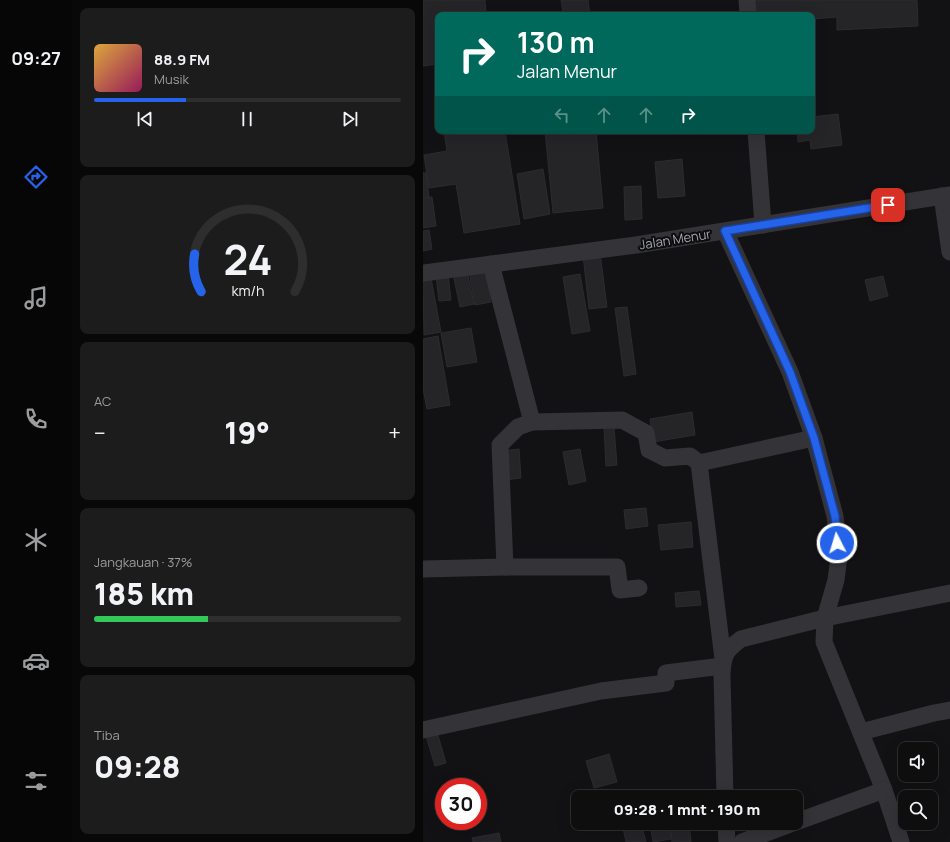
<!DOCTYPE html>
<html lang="id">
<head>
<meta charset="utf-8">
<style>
	:root { --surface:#0e0e0f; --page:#1c1c1d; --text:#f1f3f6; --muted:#9b9c9e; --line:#2e2e2f; --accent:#2563eb }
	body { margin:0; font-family:Manrope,sans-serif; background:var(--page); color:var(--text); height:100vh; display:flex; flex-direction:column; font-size:15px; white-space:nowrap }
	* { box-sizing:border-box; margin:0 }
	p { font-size:13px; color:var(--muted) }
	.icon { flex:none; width:22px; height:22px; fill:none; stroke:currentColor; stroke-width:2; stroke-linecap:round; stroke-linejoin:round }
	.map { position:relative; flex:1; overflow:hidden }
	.sheet { display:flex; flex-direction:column; gap:8px; padding:8px; background:#080808; width:351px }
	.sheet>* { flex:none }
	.top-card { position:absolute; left:12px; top:12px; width:380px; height:122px; border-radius:8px; box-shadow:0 4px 16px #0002,0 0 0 1px var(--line); background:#00695c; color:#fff; overflow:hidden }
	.buttons { position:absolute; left:475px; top:742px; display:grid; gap:8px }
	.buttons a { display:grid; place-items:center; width:40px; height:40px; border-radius:8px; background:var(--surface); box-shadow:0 4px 16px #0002,0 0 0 1px var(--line); font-size:20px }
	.speed { position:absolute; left:12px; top:778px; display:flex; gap:8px; font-size:20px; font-weight:700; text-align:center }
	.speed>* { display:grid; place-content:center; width:52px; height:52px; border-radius:50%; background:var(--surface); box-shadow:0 4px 16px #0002,0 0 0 1px var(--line); line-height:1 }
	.speed .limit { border:6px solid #d22; background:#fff; color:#111 }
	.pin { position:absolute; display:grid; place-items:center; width:34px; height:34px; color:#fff; margin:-17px; border-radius:8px; box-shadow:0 2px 6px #0006 }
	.me { position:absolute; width:44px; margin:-22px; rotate:355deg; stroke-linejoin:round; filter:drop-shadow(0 0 3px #0008) }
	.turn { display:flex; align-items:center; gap:14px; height:84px; padding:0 16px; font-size:18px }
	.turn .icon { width:52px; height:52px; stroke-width:2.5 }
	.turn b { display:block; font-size:28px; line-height:34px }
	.lanes { display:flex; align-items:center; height:38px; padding:0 16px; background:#0003; justify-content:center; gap:20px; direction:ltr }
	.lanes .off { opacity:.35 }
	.big { font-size:30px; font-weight:800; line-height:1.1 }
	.sheet .card { flex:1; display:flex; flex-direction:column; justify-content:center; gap:6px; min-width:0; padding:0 14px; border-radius:8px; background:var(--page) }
	.sheet .dial { align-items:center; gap:0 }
	.dial svg { height:104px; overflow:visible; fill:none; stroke:var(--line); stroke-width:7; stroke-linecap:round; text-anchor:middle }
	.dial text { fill:var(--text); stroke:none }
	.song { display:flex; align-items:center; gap:12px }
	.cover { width:48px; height:48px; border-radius:6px; background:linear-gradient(135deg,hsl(40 70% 55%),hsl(330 70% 35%)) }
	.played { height:4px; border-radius:2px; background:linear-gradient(90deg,var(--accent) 30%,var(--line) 30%) }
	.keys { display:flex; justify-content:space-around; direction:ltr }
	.heat { display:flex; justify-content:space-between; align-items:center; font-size:22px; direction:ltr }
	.charge { height:6px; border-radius:3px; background:linear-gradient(90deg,#34c759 37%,var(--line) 0) }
	.trip { position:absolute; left:148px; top:790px; width:232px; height:40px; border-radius:8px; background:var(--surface); box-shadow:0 4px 16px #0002,0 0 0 1px var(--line); font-weight:800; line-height:40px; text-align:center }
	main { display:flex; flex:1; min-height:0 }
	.tab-bar { display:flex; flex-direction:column; width:72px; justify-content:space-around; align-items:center; background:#060606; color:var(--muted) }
	.tab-bar .icon { width:28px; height:28px }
	.tab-bar .selected { color:var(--accent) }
	.tab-bar b { font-size:18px; color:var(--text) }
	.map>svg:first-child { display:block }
</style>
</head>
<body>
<main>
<nav class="tab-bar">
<b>09:27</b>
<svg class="icon selected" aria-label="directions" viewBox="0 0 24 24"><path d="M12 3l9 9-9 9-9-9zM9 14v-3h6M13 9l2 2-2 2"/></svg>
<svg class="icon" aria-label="music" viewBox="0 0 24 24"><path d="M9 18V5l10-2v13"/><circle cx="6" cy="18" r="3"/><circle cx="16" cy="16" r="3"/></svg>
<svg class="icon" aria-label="phone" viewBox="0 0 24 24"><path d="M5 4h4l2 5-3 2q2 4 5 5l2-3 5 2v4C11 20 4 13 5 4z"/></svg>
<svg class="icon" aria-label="climate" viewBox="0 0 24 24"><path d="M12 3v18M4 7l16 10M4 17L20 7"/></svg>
<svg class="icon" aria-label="car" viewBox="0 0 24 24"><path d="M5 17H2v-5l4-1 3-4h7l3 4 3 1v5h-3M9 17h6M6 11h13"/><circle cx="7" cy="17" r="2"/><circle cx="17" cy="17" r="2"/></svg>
<svg class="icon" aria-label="filters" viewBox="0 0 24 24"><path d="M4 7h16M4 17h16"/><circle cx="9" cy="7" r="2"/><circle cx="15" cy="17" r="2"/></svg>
</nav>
<section class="sheet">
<div class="card">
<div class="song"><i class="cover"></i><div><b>88.9 FM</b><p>Musik</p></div></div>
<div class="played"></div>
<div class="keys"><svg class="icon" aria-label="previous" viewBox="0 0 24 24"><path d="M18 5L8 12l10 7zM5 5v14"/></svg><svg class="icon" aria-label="pause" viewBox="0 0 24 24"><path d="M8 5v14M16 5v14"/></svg><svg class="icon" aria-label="next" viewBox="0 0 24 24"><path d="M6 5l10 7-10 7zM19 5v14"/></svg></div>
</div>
<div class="card dial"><svg viewBox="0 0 100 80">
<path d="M14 69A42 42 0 1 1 86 69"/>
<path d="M14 69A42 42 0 0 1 9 40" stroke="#2563eb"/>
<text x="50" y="56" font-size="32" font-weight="700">24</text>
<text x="50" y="72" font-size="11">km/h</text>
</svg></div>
<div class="card"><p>AC</p>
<div class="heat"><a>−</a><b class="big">19°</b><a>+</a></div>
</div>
<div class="card"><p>Jangkauan · 37%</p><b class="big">185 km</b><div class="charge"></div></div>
<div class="card"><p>Tiba</p><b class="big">09:28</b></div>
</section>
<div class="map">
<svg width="527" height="842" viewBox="0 0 527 842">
	<rect width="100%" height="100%" fill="#121214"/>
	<g fill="#252528" stroke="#2c2c30">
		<path d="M0,0H62L63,15H15V64L0,66Z"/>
		<path d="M138,0H165L167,15H123L140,13Z"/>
		<path d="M331,0H494L495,26L414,30V17L389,19V15H331Z"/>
		<path d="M415,114L419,145L388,149L387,140L375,142L374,131H389V117Z"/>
		<path d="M21,131H82L97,224L41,233L33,184L6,188L1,155L24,151Z"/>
		<path d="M122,131H173L180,208L130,213Z"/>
		<path d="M259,159L262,196L235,198L232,162Z"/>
		<path d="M120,169L127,214L101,219L94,174Z"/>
		<path d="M0,173H3L6,197L0,198Z"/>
		<path d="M218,186L219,219L202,220L201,187Z"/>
		<path d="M9,197L13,226L0,228V198Z"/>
		<path d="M6,230L9,249L0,251V231Z"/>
		<path d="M177,252L184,307L166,309L160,255Z"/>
		<path d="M62,268L68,302L52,305L46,271Z"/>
		<path d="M44,271L51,304L37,307L30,274Z"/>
		<path d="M25,274L28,300L16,301L13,276Z"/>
		<path d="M157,274L167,331L149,334L140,277Z"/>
		<path d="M460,276L465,296L447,301L442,280Z"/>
		<path d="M8,278L18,332L1,335L0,280Z"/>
		<path d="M204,307L213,374L201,376L192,308Z"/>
		<path d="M48,328L54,362L24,367L18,333Z"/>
		<path d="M15,336L27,405L4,409L0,389V339Z"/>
		<path d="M269,412L272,435L230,442L227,419Z"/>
		<path d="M181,427H191L194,465L183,466Z"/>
		<path d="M96,449L98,478L82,480L79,451Z"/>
		<path d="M157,449L163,481L146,485L140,452Z"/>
		<path d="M223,508L225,526L203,529L201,510Z"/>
		<path d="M268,522L270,547L238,550L235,525Z"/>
		<path d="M276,591L278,605L253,607L252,593Z"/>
		<path d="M14,732L23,763L12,766L3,736Z"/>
		<path d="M186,754L194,782L171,788L163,761Z"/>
		<path d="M199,823H218L223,842H203Z"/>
		<path d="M227,823H246L248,839L230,842Z"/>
		<path d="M247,823H266L268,842H249Z"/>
		<path d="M76,833L78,842H50L49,838Z"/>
	</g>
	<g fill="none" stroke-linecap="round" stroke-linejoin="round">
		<g stroke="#333338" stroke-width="17">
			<path d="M324,0L325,15"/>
			<path d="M333,131L340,225"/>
			<path d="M519,196L527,252"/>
			<path d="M302,231L367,372L391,438L412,516L416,557L413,580L402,618L401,642L461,790L478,842"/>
			<path d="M68,264L109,422L199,420L223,433L226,450L242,458L267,456L276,463L391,438"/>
			<path d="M0,273L213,245L527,195"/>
			<path d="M276,463L300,659"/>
			<path d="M82,567H194L197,590L216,588"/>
			<path d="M0,569L82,567L77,445L95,427L109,422"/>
			<path d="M0,730L178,691L243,683V673L299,666"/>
			<path d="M438,732L511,713L527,710"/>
			<path d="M302,797L299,675C300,655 302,651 318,639L402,618L527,593"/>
			<path d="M373,822L461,790"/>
			<path d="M303,823L304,842"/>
			<path d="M319,842L370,823"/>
		</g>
	</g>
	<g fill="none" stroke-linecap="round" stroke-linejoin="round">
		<g stroke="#184099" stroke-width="10">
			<path id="route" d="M414,543L412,516L391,438L367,372L302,231L465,205"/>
		</g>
		<use href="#route" stroke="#2563eb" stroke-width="7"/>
	</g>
	<g text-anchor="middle" stroke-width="4" stroke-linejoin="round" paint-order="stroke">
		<g font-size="13" fill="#a4a7b4" stroke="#0d0d0e">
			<text transform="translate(252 239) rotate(-9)" y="5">Jalan Menur</text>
		</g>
	</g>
</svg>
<div class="buttons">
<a><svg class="icon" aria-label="sound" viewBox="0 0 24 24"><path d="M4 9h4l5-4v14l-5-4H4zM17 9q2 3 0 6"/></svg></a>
<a><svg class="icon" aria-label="search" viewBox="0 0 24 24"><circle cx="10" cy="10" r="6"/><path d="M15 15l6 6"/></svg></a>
</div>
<div class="speed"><div class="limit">30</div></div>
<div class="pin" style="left:465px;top:205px;background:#d93025"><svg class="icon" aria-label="arrive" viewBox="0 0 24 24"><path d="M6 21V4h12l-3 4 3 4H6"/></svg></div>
<svg class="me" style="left:414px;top:543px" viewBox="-20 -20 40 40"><circle r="17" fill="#2563eb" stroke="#fff" stroke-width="3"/><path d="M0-11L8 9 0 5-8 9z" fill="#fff"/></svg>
<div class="trip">09:28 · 1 mnt · 190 m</div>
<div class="top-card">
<div class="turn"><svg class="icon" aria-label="right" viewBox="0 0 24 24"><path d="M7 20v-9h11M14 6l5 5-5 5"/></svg><div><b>130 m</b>Jalan Menur</div></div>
<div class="lanes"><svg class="icon off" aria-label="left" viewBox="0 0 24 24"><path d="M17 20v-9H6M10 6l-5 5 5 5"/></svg><svg class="icon off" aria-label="ahead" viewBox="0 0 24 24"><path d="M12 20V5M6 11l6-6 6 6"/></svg><svg class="icon off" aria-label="ahead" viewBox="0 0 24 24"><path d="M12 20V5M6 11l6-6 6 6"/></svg><svg class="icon" aria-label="right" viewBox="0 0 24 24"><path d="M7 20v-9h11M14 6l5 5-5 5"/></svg></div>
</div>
</div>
</main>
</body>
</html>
